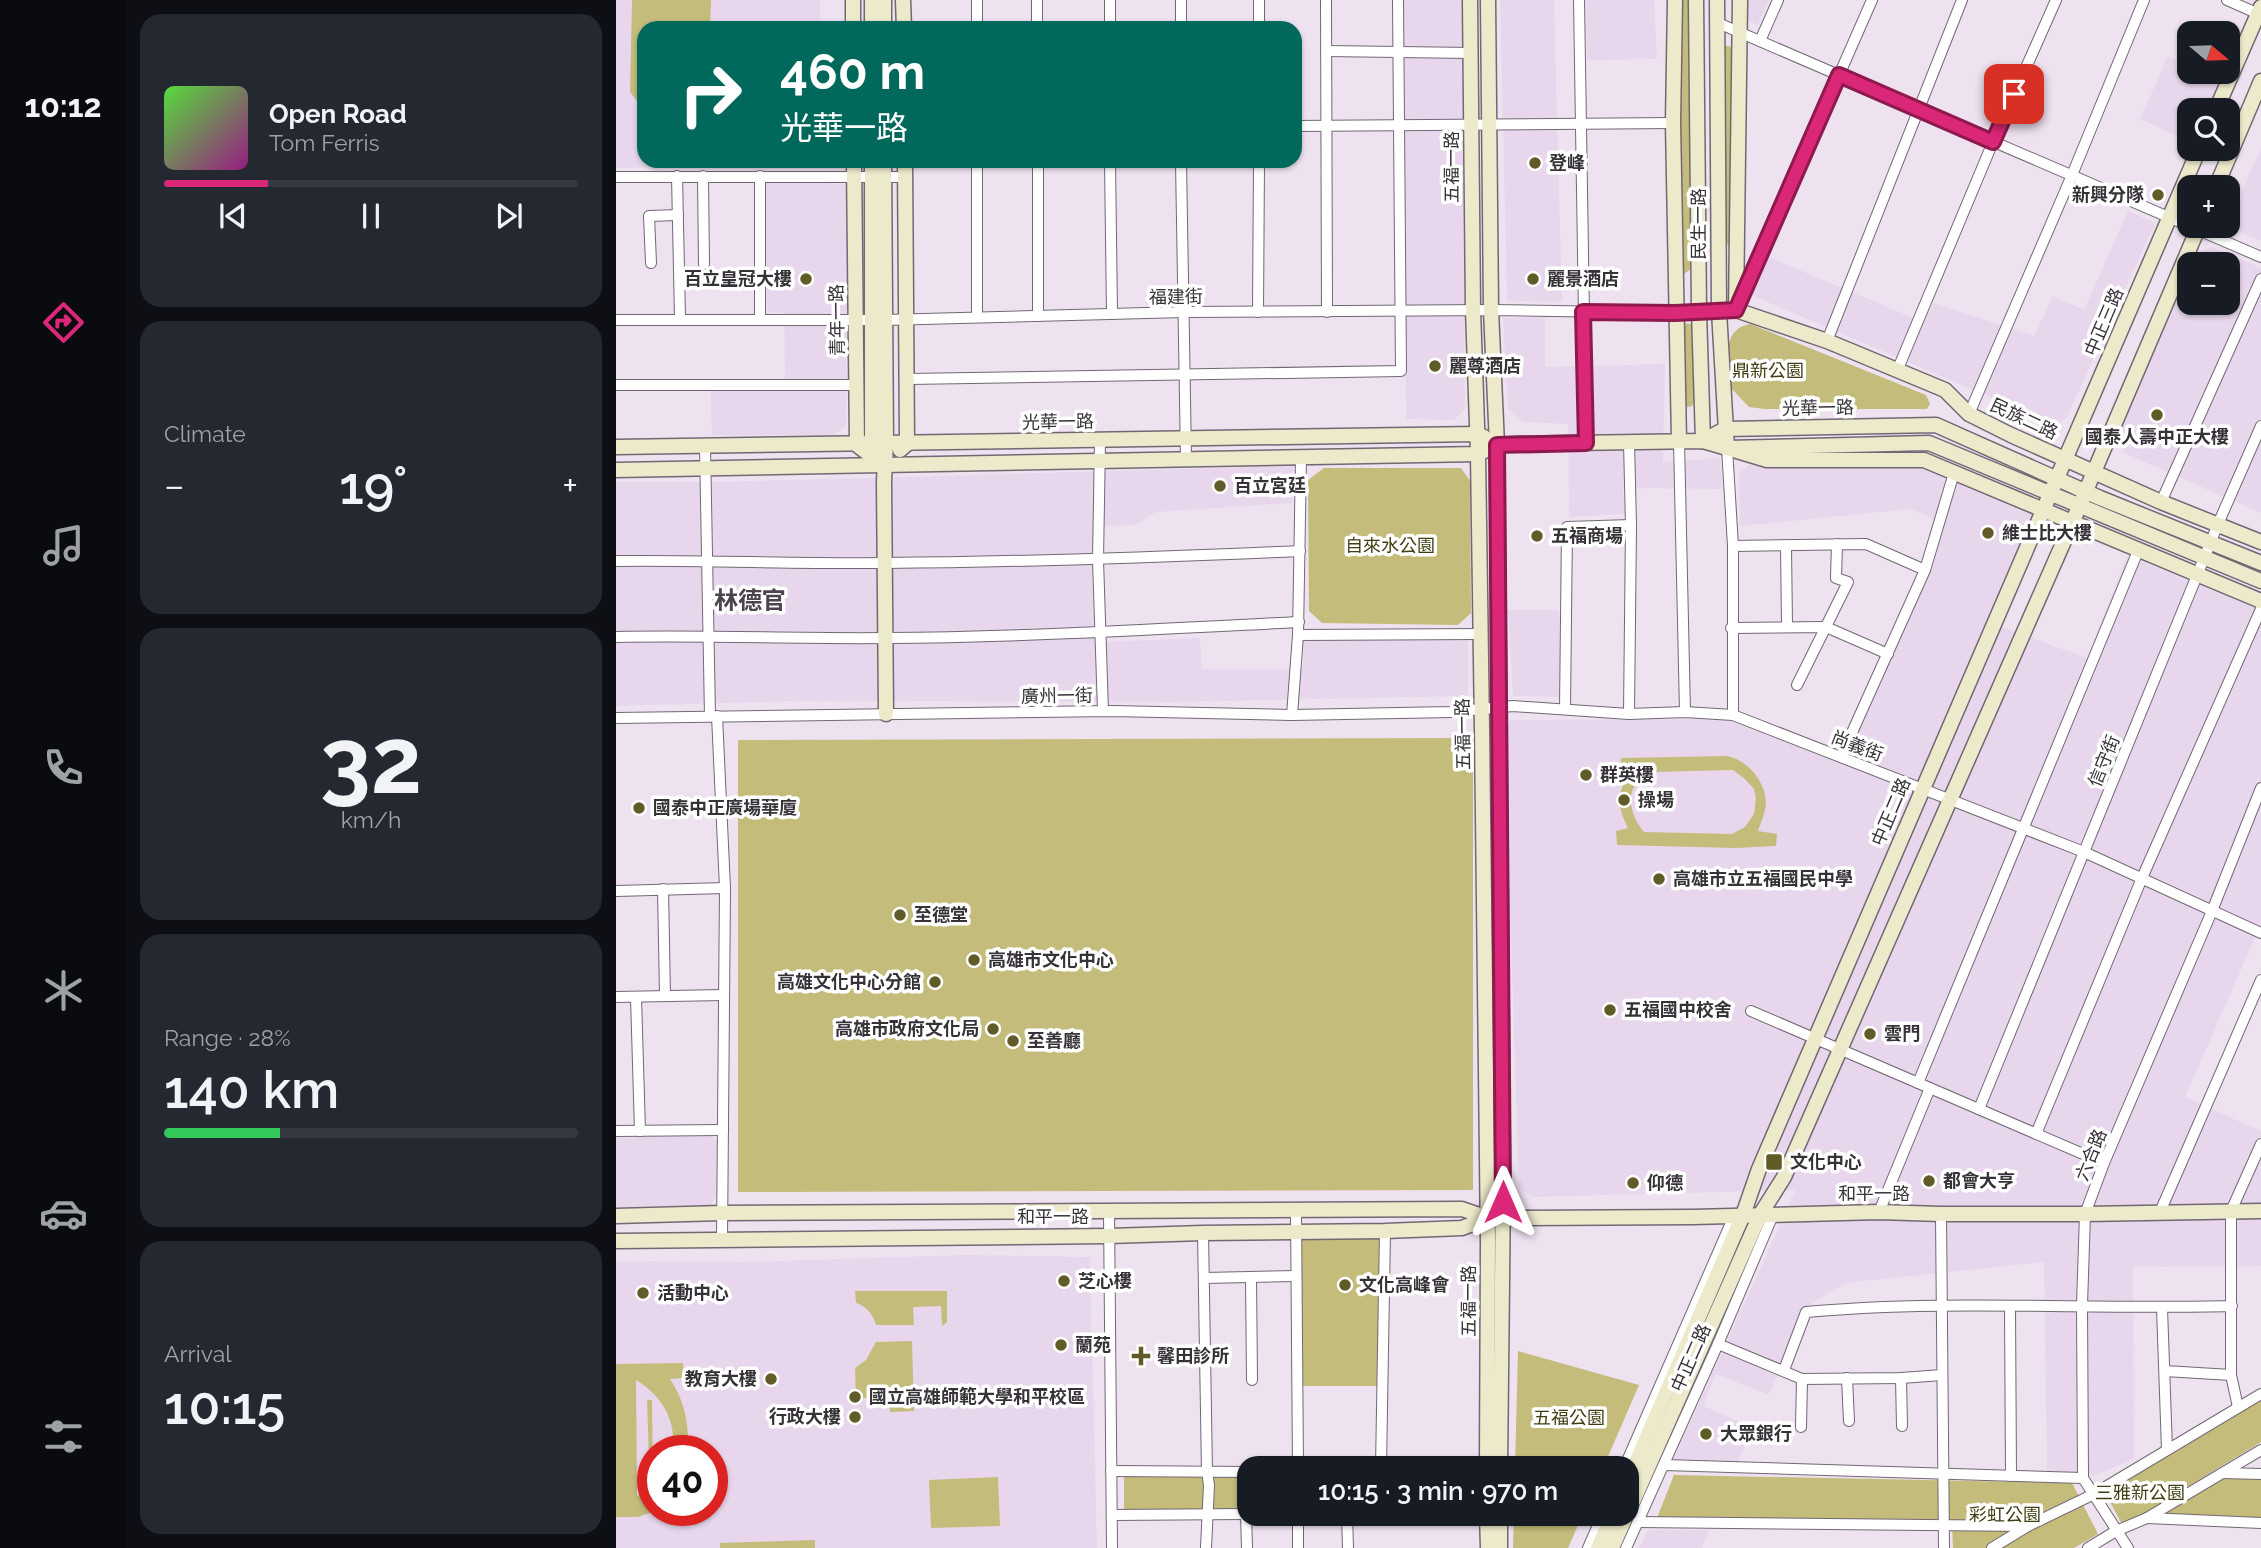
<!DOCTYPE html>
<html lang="en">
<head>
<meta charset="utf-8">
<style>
	:root { --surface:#171b24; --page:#242831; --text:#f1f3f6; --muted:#9ea1a6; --line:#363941; --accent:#db2777 }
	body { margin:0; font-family:Raleway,"Noto Sans TC",sans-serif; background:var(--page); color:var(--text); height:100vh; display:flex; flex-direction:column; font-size:26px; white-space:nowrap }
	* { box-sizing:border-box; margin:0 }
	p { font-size:23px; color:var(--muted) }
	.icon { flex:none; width:38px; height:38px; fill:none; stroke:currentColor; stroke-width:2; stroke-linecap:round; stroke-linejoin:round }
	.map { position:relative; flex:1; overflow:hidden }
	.panel { display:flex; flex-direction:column; gap:14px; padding:14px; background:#0d0f14; width:490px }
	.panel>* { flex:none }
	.guide { position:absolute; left:21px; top:21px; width:665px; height:147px; border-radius:21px; box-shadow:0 2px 5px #0004; background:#00695c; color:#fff; overflow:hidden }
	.needle { width:46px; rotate:109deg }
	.tools { position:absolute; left:1561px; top:21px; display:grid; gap:14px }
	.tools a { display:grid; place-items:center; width:63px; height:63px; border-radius:14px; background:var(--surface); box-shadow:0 2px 5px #0004; font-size:35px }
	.speed { position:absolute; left:21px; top:1435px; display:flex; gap:14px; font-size:35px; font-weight:700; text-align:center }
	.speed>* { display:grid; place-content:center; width:91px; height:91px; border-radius:50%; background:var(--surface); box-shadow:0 2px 5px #0004; line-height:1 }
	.speed .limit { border:10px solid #d22; background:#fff; color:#111 }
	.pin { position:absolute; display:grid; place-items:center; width:60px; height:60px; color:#fff; margin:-30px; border-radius:14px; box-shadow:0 4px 10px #0006 }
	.me { position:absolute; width:77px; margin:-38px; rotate:0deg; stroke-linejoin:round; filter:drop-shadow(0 0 5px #0008) }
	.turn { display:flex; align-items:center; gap:24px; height:147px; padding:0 28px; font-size:32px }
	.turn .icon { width:91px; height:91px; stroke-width:2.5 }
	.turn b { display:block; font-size:49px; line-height:60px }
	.big { font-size:52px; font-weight:600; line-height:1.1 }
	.panel .card { flex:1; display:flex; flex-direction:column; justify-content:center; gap:10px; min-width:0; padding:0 24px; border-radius:21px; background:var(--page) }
	.panel .dial { align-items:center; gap:0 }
	.dial b { font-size:91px; line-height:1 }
	.song { display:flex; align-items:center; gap:21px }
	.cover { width:84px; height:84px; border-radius:10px; background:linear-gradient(135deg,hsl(110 70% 55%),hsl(310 70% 35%)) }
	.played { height:7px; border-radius:4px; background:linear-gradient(90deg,var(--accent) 25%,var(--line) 25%) }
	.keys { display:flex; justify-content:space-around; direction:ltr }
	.heat { display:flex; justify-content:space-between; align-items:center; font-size:38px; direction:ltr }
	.charge { height:10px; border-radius:5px; background:linear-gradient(90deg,#34c759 28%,var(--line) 0) }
	.trip { position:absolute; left:621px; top:1456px; width:402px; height:70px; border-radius:21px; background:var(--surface); box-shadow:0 2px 5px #0004; font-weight:600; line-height:70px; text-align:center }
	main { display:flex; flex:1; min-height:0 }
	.menu { display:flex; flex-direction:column; width:126px; justify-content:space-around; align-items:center; background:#090b0e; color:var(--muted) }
	.menu .icon { width:49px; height:49px }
	.menu .selected { color:var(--accent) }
	.menu b { font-size:32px; color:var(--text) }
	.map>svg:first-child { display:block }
</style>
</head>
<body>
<main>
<nav class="menu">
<b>10:12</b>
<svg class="icon selected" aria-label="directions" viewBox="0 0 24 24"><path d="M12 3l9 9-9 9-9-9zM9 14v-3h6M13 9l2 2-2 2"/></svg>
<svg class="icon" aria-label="music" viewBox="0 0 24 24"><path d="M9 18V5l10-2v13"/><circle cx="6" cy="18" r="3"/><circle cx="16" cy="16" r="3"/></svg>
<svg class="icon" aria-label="phone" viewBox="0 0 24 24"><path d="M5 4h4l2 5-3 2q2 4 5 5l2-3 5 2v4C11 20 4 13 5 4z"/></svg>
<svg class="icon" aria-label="climate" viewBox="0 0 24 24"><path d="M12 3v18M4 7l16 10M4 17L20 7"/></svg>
<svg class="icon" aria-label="car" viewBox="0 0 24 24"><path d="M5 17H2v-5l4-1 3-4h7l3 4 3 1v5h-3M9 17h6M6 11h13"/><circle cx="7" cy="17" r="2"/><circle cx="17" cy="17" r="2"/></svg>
<svg class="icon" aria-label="filters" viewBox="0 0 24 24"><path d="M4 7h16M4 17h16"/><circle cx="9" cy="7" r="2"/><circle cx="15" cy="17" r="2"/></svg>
</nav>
<section class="panel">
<div class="card">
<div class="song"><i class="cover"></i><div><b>Open Road</b><p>Tom Ferris</p></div></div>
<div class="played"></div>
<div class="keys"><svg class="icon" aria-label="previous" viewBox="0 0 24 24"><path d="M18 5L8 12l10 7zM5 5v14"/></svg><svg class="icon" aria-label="pause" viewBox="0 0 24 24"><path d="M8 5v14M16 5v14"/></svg><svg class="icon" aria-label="next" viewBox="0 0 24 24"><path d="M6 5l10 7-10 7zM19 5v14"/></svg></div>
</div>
<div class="card"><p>Climate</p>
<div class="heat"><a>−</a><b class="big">19°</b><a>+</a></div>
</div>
<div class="card dial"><b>32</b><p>km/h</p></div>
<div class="card"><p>Range · 28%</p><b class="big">140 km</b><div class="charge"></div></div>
<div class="card"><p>Arrival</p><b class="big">10:15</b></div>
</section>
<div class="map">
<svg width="1645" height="1548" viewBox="0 0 1645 1548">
	<rect width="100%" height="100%" fill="#eee2f0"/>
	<g fill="#e8d7ec" fill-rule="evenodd">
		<path d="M0,0H204V28H28V161H206V164L0,168Z"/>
		<path d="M788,0H846L849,409L838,420L790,419Z"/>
		<path d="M884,0H938L946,302L891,301Z"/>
		<path d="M970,0H1038L1041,59L971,60Z"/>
		<path d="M1132,0H1153L1142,25L1132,21Z"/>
		<path d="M1552,56L1573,65V72H1589L1605,78L1591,110H1573V142L1524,119Z"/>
		<path d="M1645,148V241L1610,226Z"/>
		<path d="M149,180L232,184L230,426L217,435H96L94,380L169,382L168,313L151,312Z"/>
		<path d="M1512,211L1539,223L1451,417L1439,425L1133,294L1150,256L1307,322L1318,303L1418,336L1437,296L1468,310Z"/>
		<path d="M1596,247L1645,268V513L1508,453L1502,430L1573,267V303H1612V264H1575L1580,252Z"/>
		<path d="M929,317V367L1049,364L1047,462L1104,458L1106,489L1007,488L1009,514L953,517L952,424L907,422L892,409L887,318Z"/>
		<path d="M1308,464L1332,474L1319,520L1295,509L1124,526L1123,473L1133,465Z"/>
		<path d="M677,466L676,503L540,512L519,525L487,526L488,642L584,638L586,669H687V639L852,640V696L556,702L185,701L0,706V482H101Z"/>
		<path d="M1341,479L1421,512L1372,622L1471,658L1511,556L1645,610V924L1569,1097L1645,1131V1266L1517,1267L1518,1459L1478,1476L1431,1471L1428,1262L1238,1282L1226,1285L1197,1302L1152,1395L1100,1374L1087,1406L1138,1428L1120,1464L1056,1462L1180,1190L917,1197L903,1188L888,729L894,720L1116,719L1226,763L1318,562Z"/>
		<path d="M892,610H943L946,697L897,696Z"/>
		<path d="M92,1134L102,1142V1193L94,1205L0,1207V1138Z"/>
		<path d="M349,1255L474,1257L481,1548H0V1261L128,1262ZM37,1451H96V1510H37Z"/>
		<path d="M1032,1530H1093L1086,1548H1023Z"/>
	</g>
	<g fill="#c3bc7b" fill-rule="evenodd">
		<path d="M16,0H95L94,28H28V110L14,92Z"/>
		<path d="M1063,0H1074V270L1066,275L1061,268Z"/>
		<path d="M1108,45L1115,47L1116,55L1114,245L1107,244Z"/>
		<path d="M1066,323L1075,324L1078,327L1079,400L1076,406L1068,408Z"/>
		<path d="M1134,324L1310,395L1314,404L1311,409H1149L1133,407L1115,388C1114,363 1103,330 1134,324Z"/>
		<path d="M708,468H845L854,481L855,613L842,625L706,623L693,611L692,480Z"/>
		<path d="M857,738V1190L122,1192V740Z"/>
		<path d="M1111,756C1132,760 1150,782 1150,804C1149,813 1145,822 1142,831L1161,834L1160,846L1119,848L1001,845L1000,831L1012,828C1000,804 1000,790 1018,769L1004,771L1005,758ZM1117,770L1129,779L1138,789L1140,798L1138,814L1129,827L1116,834L1028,832C1011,812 1008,785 1034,772Z"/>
		<path d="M686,1237H765L763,1386H686Z"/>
		<path d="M239,1291H331V1322L326,1326L325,1306L297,1307L298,1325H260C257,1314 250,1306 240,1303Z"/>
		<path d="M296,1341L298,1411L274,1412L273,1398H240L239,1368L250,1360L260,1342Z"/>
		<path d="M902,1351L1023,1385L987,1468H899Z"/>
		<path d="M67,1363L68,1378L54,1379C69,1402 73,1423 72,1451H57C60,1419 46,1396 20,1380L21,1496L37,1489V1510H42L22,1517H0V1364Z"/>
		<path d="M1645,1398V1442L1507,1526L1488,1491Z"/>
		<path d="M31,1400H36L37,1481L31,1482L30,1460L33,1459Z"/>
		<path d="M508,1474L633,1475V1512H508Z"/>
		<path d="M1058,1475L1456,1483L1482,1534L1458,1548H1337L1336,1523L1041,1518Z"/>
		<path d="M382,1477L384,1526L315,1528L313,1480Z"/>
		<path d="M1608,1477L1645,1478V1519L1548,1513Z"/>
		<path d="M898,1514H967L952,1548H897Z"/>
		<path d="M199,1540V1548H104V1543Z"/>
	</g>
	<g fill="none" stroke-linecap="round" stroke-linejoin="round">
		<g stroke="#726874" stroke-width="12">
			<g id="street">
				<path d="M361,0V28"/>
				<path d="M421,0V28"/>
				<path d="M494,0V28"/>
				<path d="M643,0V28"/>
				<path d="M710,0L711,312"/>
				<path d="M963,0L970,443"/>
				<path d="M1611,0L1645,15"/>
				<path d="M1102,23L1645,257"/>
				<path d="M565,28V0"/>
				<path d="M1144,41L1162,0"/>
				<path d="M710,51L855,53"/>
				<path d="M679,126L1057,123"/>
				<path d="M361,161V317"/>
				<path d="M422,161V316"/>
				<path d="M494,161L496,313"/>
				<path d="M565,161L570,459"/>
				<path d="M61,176L64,318"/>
				<path d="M87,176L88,264"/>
				<path d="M144,176V319"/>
				<path d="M0,177H289"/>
				<path d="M35,263L33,216L62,215"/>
				<path d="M642,312L643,161"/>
				<path d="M0,320H269L568,312L875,310L1059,313L1120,310L1256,0"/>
				<path d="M1211,341L1346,0"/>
				<path d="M1281,371L1377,142L1440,0"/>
				<path d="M292,379L785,371L782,0"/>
				<path d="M0,385H241"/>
				<path d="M1353,414L1456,175L1528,0"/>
				<path d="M484,441L482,560L487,711"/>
				<path d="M1063,441L1069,712"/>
				<path d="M89,447L94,716"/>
				<path d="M1111,448L1117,546V715"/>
				<path d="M1545,502L1645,279"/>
				<path d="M1117,546L1250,544L1309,570"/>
				<path d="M1170,547L1171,626"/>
				<path d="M0,561C90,560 180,564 270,563C408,562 546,557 684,551"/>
				<path d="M1115,628L1210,627L1272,654"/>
				<path d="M682,635L864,634"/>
				<path d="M0,637C90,635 180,639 270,638C408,637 545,629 683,622"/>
				<path d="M1181,685L1232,582L1220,578L1221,544"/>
				<path d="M949,709L951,527L1015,525"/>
				<path d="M1013,714L1015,525L1013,442"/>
				<path d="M676,715L682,635L685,457"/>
				<path d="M101,716L109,888L106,1239"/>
				<path d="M0,718L497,711L676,715L835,712L897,706L1013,714L1069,712L1117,715L1468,852L1645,933"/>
				<path d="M1225,757L1309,570L1338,473"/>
				<path d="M47,889L49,996"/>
				<path d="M0,891L109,888"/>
				<path d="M0,997L108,995"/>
				<path d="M20,997L24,1131"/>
				<path d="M1135,1011L1488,1163"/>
				<path d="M1302,1083L1522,551"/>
				<path d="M1363,1109L1602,524L1645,426"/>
				<path d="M0,1131L107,1130"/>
				<path d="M1420,1134L1526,878L1645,609"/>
				<path d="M493,1211L496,1548"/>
				<path d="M680,1211L682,1468"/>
				<path d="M1263,1212L1314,1088"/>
				<path d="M1544,1212L1645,980"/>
				<path d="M1325,1214L1328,1548"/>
				<path d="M587,1233L591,1472L593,1485L590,1548"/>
				<path d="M635,1277L636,1380"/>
				<path d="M588,1278L680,1276"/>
				<path d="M1394,1306L1395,1476"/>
				<path d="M1546,1308L1551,1450"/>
				<path d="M1102,1344L1186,1379L1285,1378L1326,1375"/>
				<path d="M1168,1370L1190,1312C1331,1299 1474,1310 1616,1306"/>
				<path d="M1549,1371L1615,1375"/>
				<path d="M1231,1378L1233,1421"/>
				<path d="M1285,1378L1286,1426"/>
				<path d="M1622,1407L1615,1375V1211L1645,1144"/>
				<path d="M1185,1427L1186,1379"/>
				<path d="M1048,1465L1467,1478"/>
				<path d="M765,1468L769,1231"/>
				<path d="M1008,1468L1118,1216"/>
				<path d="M495,1471L634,1472"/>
				<path d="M1607,1473L1645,1474"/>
				<path d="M630,1514L631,1548"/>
				<path d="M496,1515L630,1514L877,1517"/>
				<path d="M731,1515L732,1548"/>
				<path d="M1531,1518L1645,1523"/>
				<path d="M1022,1522L1412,1526"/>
				<path d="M682,1548V1514"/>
				<path d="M972,1548L987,1514"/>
				<path d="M1010,1548L1102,1344L1157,1215"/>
				<path d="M1376,1548L1412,1526L1476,1495L1645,1394"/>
				<path d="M1472,1548L1500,1531L1531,1518L1645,1450"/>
				<path d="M1512,1548L1467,1478L1466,1305L1469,1214L1488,1163L1596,911L1645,788"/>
			</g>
		</g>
		<g stroke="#726874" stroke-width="17">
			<g id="secondary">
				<path d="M237,0V28"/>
				<path d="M256,0V28"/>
				<path d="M268,0V28"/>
				<path d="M287,0L288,28"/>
				<path d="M854,0L857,310L862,454L866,728L872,1243L871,1468"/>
				<path d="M872,0L875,310L881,445L887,1186L884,1468"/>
				<path d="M1059,0L1057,123L1063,441"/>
				<path d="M1080,0L1083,311L1087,441"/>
				<path d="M1101,0L1103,311L1111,448L1151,460H1308L1645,601"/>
				<path d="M1124,0L1120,310L1211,341L1329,390L1353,414L1395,435L1545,502L1645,542"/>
				<path d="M1600,110L1645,7"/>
				<path d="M238,161L241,445L267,465"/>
				<path d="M256,161V444L260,452"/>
				<path d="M268,161L270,444L268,481L270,714"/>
				<path d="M1600,187L1645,81"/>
				<path d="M1087,441L1109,429L1320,425L1484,498L1645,563"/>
				<path d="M0,447L861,434L868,437"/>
				<path d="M284,450L291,444L289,161"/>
				<path d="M0,470L862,454L881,445L898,444L1087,441L1111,448L1313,443L1645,581"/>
				<path d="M0,1216L106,1213L846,1209L872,1218H887L1077,1217L1263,1212L1325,1214H1469L1645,1211"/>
				<path d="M0,1241L493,1236L587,1233L769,1231L846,1228L872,1218"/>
				<path d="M1012,1481L1127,1215L1143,1169L1583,149"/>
				<path d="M1012,1513L1144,1215L1168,1177L1463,507L1583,226"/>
				<path d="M871,1514L872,1548"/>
				<path d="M884,1514V1548"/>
				<path d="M982,1548L997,1514"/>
				<path d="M996,1548L1011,1514"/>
			</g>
		</g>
		<use href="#street" stroke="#fff" stroke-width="10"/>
		<use href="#secondary" stroke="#ede9cb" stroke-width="14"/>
	</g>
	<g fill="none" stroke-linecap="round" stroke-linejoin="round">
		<g stroke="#8e194d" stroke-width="18">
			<path id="route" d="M887,1202L881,445L970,443L967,312L1059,313L1120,310L1223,75L1377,142L1398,94"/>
		</g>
		<use href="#route" stroke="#db2777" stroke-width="12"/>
	</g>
	<g fill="#615b27" stroke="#fff" stroke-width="2.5">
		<circle cx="919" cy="163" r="7"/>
		<circle cx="1542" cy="195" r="7"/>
		<circle cx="190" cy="279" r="7"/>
		<circle cx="917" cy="279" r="7"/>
		<circle cx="819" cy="366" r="7"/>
		<circle cx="1541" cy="415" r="7"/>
		<circle cx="604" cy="486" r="7"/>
		<circle cx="1372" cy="533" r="7"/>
		<circle cx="921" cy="536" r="7"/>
		<circle cx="970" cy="775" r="7"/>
		<circle cx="1008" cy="800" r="7"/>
		<circle cx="23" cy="808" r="7"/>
		<circle cx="1043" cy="879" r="7"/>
		<circle cx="284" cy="915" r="7"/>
		<circle cx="358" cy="960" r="7"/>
		<circle cx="319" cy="982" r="7"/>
		<circle cx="994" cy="1010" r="7"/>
		<circle cx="377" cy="1029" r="7"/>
		<circle cx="1254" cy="1034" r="7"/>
		<circle cx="397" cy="1041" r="7"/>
		<rect x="1149" y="1153" width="18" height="18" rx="3.5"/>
		<circle cx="1313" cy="1181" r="7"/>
		<circle cx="1017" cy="1183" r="7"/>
		<circle cx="448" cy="1281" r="7"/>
		<circle cx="729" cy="1285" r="7"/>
		<circle cx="27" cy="1293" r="7"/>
		<circle cx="445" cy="1345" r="7"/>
		<path d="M521.5 1345.5h7v7h7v7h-7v7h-7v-7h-7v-7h7z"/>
		<circle cx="155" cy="1379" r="7"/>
		<circle cx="239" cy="1397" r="7"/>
		<circle cx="239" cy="1417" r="7"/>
		<circle cx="1090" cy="1434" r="7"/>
	</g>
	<g text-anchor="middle" stroke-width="7" stroke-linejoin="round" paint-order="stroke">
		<g font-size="18" font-weight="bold" fill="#363237" stroke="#fff" text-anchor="start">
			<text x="933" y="169">登峰</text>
			<text x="1528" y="201" text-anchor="end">新興分隊</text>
			<text x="176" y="285" text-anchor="end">百立皇冠大樓</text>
			<text x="931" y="285">麗景酒店</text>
			<text x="833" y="372">麗尊酒店</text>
			<text x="1541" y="443" text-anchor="middle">國泰人壽中正大樓</text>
			<text x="618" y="492">百立宮廷</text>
			<text x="1386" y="539">維士比大樓</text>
			<text x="935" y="542">五福商場</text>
			<text x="984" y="781">群英樓</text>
			<text x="1022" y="806">操場</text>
			<text x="37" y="814">國泰中正廣場華廈</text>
			<text x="1057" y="885">高雄市立五福國民中學</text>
			<text x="298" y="921">至德堂</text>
			<text x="372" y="966">高雄市文化中心</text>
			<text x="305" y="988" text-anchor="end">高雄文化中心分館</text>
			<text x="1008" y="1016">五福國中校舍</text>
			<text x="363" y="1035" text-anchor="end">高雄市政府文化局</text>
			<text x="1268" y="1040">雲門</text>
			<text x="411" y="1047">至善廳</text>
			<text x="1174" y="1168">文化中心</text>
			<text x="1327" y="1187">都會大亨</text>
			<text x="1031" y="1189">仰德</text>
			<text x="462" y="1287">芝心樓</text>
			<text x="743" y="1291">文化高峰會</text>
			<text x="41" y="1299">活動中心</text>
			<text x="459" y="1351">蘭苑</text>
			<text x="541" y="1362">馨田診所</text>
			<text x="141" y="1385" text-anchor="end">教育大樓</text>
			<text x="253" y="1403">國立高雄師範大學和平校區</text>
			<text x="225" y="1423" text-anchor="end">行政大樓</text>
			<text x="1104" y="1440">大眾銀行</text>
		</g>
		<g font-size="18" fill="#363237" stroke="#fff">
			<text transform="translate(836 167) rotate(-90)" y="6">五福一路</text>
			<text transform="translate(1083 224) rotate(-90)" y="6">民生一路</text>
			<text transform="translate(560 297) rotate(-1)" y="6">福建街</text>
			<text transform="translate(221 320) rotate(-91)" y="6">青年一路</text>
			<text transform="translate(1488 322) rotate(-67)" y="6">中正三路</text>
			<text transform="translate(1202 408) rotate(-1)" y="6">光華一路</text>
			<text transform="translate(1408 419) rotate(25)" y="6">民族二路</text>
			<text transform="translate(442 422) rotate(-1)" y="6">光華一路</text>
			<text transform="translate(441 696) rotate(-1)" y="6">廣州一街</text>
			<text transform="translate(847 734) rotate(-91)" y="6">五福一路</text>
			<text transform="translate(1241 746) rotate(21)" y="6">尚義街</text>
			<text transform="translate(1488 761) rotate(-68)" y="6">信守街</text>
			<text transform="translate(1275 812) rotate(-67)" y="6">中正二路</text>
			<text transform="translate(1475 1155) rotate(-68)" y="6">六合路</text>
			<text x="1258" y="1200">和平一路</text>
			<text x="437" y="1223">和平一路</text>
			<text transform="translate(853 1301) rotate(-90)" y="6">五福一路</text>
			<text transform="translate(1075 1358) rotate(-66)" y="6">中正二路</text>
		</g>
		<g font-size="18" fill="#423e13" stroke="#fff">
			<text x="1152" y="377">鼎新公園</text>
			<text x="774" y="552">自來水公園</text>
			<text x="953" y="1424">五福公園</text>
			<text x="1524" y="1499">三雅新公園</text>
			<text x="1389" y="1521">彩虹公園</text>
		</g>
		<g font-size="24" font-weight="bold" fill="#4d434f" stroke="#fff">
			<text x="134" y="609">林德官</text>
		</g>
	</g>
</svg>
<div class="tools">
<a><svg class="needle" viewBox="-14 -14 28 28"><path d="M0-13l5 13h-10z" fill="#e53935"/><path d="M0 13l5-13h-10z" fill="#9ea1a6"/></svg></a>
<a><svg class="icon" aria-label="search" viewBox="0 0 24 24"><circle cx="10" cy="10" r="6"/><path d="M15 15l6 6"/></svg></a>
<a>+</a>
<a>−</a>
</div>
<div class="speed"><div class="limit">40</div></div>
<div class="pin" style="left:1398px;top:94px;background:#d93025"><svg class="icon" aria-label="arrive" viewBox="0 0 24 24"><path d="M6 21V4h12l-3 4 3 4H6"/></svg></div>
<svg class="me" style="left:887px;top:1202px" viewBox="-20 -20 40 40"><path d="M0-17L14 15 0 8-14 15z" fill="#db2777" stroke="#fff" stroke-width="4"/></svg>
<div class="trip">10:15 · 3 min · 970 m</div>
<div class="guide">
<div class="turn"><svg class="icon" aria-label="right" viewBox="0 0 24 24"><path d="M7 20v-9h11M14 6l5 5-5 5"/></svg><div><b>460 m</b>光華一路</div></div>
</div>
</div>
</main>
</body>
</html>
